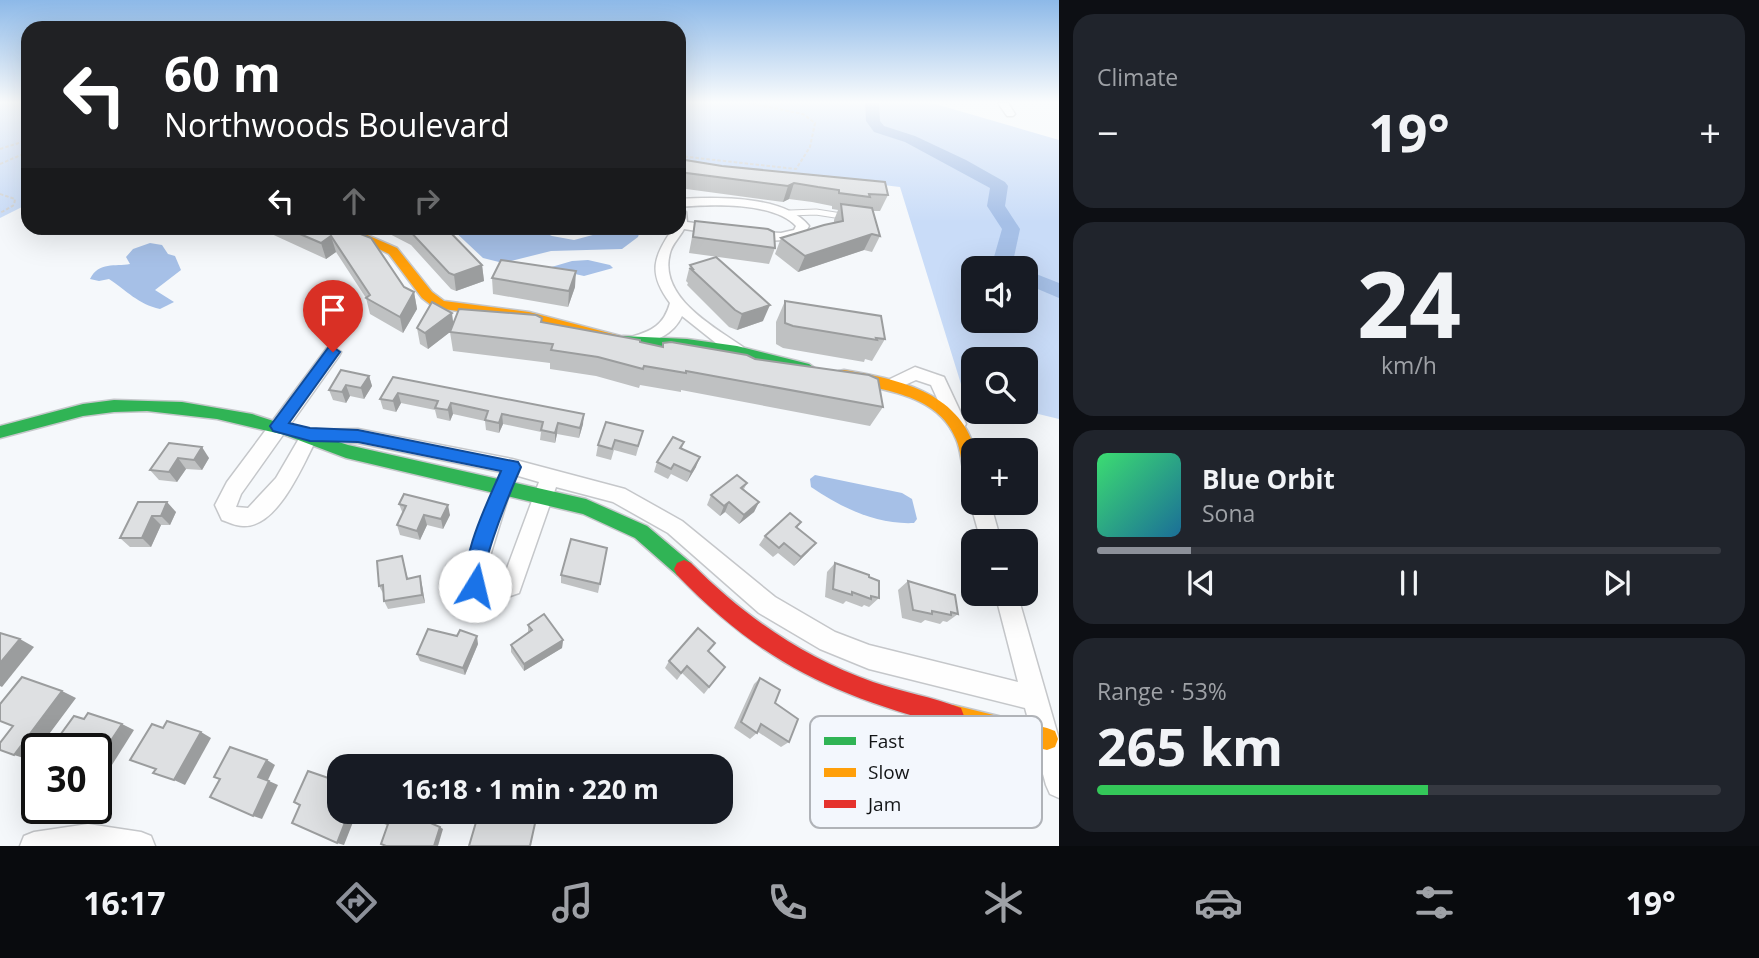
<!DOCTYPE html>
<html lang="en">
<head>
<meta charset="utf-8">
<style>
	:root { --surface:#171b24; --page:#20242c; --text:#f1f3f6; --muted:#9ea1a6; --line:#363941; --accent:#8c9099 }
	body { margin:0; font-family:"Open Sans",sans-serif; background:var(--page); color:var(--text); height:100vh; display:flex; flex-direction:column; font-size:26px; white-space:nowrap }
	* { box-sizing:border-box; margin:0 }
	p { font-size:23px; color:var(--muted) }
	.icon { flex:none; width:38px; height:38px; fill:none; stroke:currentColor; stroke-width:2; stroke-linecap:round; stroke-linejoin:round }
	.map { position:relative; flex:1; overflow:hidden }
	.panel { display:flex; flex-direction:column; gap:14px; padding:14px; background:#0d0f14; width:700px }
	.panel>* { flex:none }
	.guide { position:absolute; left:21px; top:21px; width:665px; height:214px; border-radius:21px; box-shadow:0 7px 28px #0002; background:#202124; color:#fff; overflow:hidden }
	.buttons { position:absolute; left:961px; top:256px; display:grid; gap:14px }
	.buttons a { display:grid; place-items:center; width:77px; height:77px; border-radius:14px; background:var(--surface); box-shadow:0 7px 28px #0002; font-size:35px }
	.speed { position:absolute; left:21px; top:733px; display:flex; gap:14px; font-size:35px; font-weight:700; text-align:center }
	.speed>* { display:grid; place-content:center; width:91px; height:91px; border-radius:50%; background:var(--surface); box-shadow:0 7px 28px #0002; line-height:1 }
	.speed .limit { border:4px solid #111; border-radius:10px; background:#fff; color:#111 }
	.pin { position:absolute; display:grid; place-items:center; width:60px; height:60px; color:#fff; margin:-72px -30px; border-radius:50% 50% 50% 0; rotate:-45deg; box-shadow:0 0 7px #0007 }
	.pin .icon { rotate:45deg }
	.me { position:absolute; width:77px; margin:-38px; rotate:9deg; stroke-linejoin:round; filter:drop-shadow(0 0 5px #0008) }
	.turn { display:flex; align-items:center; gap:24px; height:147px; padding:0 28px; font-size:32px }
	.turn .icon { width:91px; height:91px; stroke-width:2.5 }
	.turn b { display:block; font-size:49px; line-height:60px }
	.lanes { display:flex; align-items:center; height:66px; padding:0 28px; background:#0003; justify-content:center; gap:35px; direction:ltr }
	.lanes .off { opacity:.35 }
	.big { font-size:52px; font-weight:700; line-height:1.1 }
	.panel .widget { flex:1; display:flex; flex-direction:column; justify-content:center; gap:10px; min-width:0; padding:0 24px; border-radius:21px; background:var(--page) }
	.panel .dial { align-items:center; gap:0 }
	.dial b { font-size:91px; line-height:1 }
	.song { display:flex; align-items:center; gap:21px }
	.cover { width:84px; height:84px; border-radius:10px; background:linear-gradient(135deg,hsl(140 70% 55%),hsl(200 70% 35%)) }
	.played { height:7px; border-radius:4px; background:linear-gradient(90deg,var(--accent) 15%,var(--line) 15%) }
	.keys { display:flex; justify-content:space-around; direction:ltr }
	.heat { display:flex; justify-content:space-between; align-items:center; font-size:38px; direction:ltr }
	.charge { height:10px; border-radius:5px; background:linear-gradient(90deg,#34c759 53%,var(--line) 0) }
	.trip { position:absolute; left:327px; top:754px; width:406px; height:70px; border-radius:21px; background:var(--surface); box-shadow:0 7px 28px #0002; font-weight:700; line-height:70px; text-align:center }
	.tab-bar { display:flex; height:112px; justify-content:space-around; align-items:center; background:#090b0e; color:var(--muted) }
	.tab-bar .icon { width:49px; height:49px }
	.tab-bar .on { color:var(--accent) }
	.tab-bar b { font-size:32px; color:var(--text) }
	main { display:flex; flex:1; min-height:0 }
	.map>svg:first-child { display:block }
</style>
</head>
<body>
<main>
<div class="map">
<svg width="1059" height="846" viewBox="0 0 1059 846">
	<rect width="100%" height="100%" fill="#f5f8fb"/>
	<g fill="#c9dcf8" fill-rule="evenodd">
		<path d="M0,103H28V204L0,218Z"/>
		<path d="M679,103H932L1059,140V419L1026,411V359H973V399L965,397L900,187L679,161ZM973,268H1026V320H973Z"/>
	</g>
	<g fill="#a6c0e7">
		<path d="M451,228H534L552,236L574,240L619,228H638L640,231L638,237L622,249L551,251L503,263L483,258Z"/>
		<path d="M150,243L162,245L168,254L175,256L181,270L155,290L174,302L160,309C138,304 127,291 109,279L99,281L90,279C99,261 115,267 130,264L126,257L133,249Z"/>
		<path d="M588,260L610,265L613,268L584,276L548,268L572,261Z"/>
		<path d="M815,475L902,493L912,499L917,519L914,523C877,525 840,507 811,487L810,479Z"/>
	</g>
	<g fill="none" stroke-linecap="round" stroke-linejoin="round">
		<g fill="#a6c0e7" fill-rule="evenodd">
			<path d="M865,103H879L880,121L884,126L915,136L966,160L1005,182L1008,186L1005,206L1020,229L1014,257L1022,268H1002L994,257L1002,229L987,206L990,188L905,142L874,132L866,121Z"/>
			<path d="M1026,270L1059,283V298L1026,284Z"/>
		</g>
		<g stroke="#c5c7ca" stroke-width="7">
			<path id="lane" d="M790,213L816,212L848,217"/>
		</g>
		<g stroke="#c5c7ca" stroke-width="3">
			<g id="street">
				<path d="M998,103H1008L1015,114L1013,116H1007Z"/>
				<path d="M679,199C716,197 785,195 809,226L803,236C786,240 760,245 745,234L746,231L781,233L794,230L796,226C774,202 711,204 679,207Z"/>
				<path d="M679,212H686L687,222L716,226L722,230L716,234L684,229C680,237 672,244 670,253C658,297 713,326 743,347L745,351L743,355H731L682,316C673,335 656,341 636,346L628,341L631,337C652,331 664,325 670,303C647,272 654,257 673,228H679Z"/>
				<path d="M333,347L341,352L339,356L241,494L236,507L248,508L276,478L304,430L358,429L512,459L625,489L682,521L775,597L835,632L869,645L1018,682L995,593H1017L1059,739V798L1050,794L1046,785L1025,708L869,669L820,649L759,613L668,533L613,502L556,487L519,593L493,602L467,593L464,586V569L501,472L358,443L315,442C302,467 277,528 243,526C236,526 228,522 222,520L215,505L227,482L327,348ZM515,475L539,482L503,579L486,580V569Z"/>
				<path d="M915,367L944,377L966,424L963,429H951L931,385L916,380L896,389L890,387L888,383L890,379Z"/>
				<path d="M973,496V502H990L1001,541H981L970,502Z"/>
				<path d="M88,824L141,832L151,836L155,846H20L24,836L34,832Z"/>
			</g>
		</g>
		<g stroke="#c5c7ca" stroke-width="3">
			<g id="fast">
				<path d="M623,336L687,339L737,346L809,364L816,369L809,374L737,356L687,349L618,344L616,341Z"/>
				<path d="M114,400L182,402L252,414L348,445L586,499L647,526L691,563L694,569L691,575L684,578L677,575L635,538L583,514L346,458L285,435L217,419L147,411L114,412L83,416L0,438V426L83,404Z"/>
			</g>
		</g>
		<g stroke="#c5c7ca" stroke-width="3">
			<g id="slow">
				<path d="M337,228H351L397,248L432,292L444,301L529,312L628,338L630,341L623,346L529,320L435,308L422,298L389,254Z"/>
				<path d="M844,370C896,379 959,391 975,450H973V483L967,481L965,476C961,464 961,450 956,439C937,392 880,391 839,379L837,375L839,371Z"/>
				<path d="M953,705L1047,728L1055,731L1058,739L1055,747L1047,750L953,727L945,724L942,716L945,708Z"/>
			</g>
		</g>
		<g stroke="#c5c7ca" stroke-width="3">
			<path id="jam" d="M684,560L691,563C744,616 802,657 873,682C902,692 933,697 961,708L964,716L961,724L953,727C835,696 763,664 677,575L674,569L677,563Z"/>
		</g>
		<g stroke="#d2d3d3" stroke-width="2" stroke-dasharray="3.5 2" stroke-linecap="butt">
			<path d="M0,149L28,140"/>
			<path d="M679,156L796,169L810,147L815,123L803,114L749,103"/>
			<path d="M0,164L28,152"/>
			<path d="M0,194L15,199L14,205L0,213"/>
		</g>
		<use href="#lane" stroke="#fefefe" stroke-width="5"/>
		<use href="#street" fill="#fefefe" fill-rule="evenodd"/>
		<use href="#fast" fill="#30b455" fill-rule="evenodd"/>
		<use href="#slow" fill="#ff9f0a" fill-rule="evenodd"/>
		<use href="#jam" fill="#e5322d" fill-rule="evenodd"/>
	</g>
	<g fill="#bfc1c2">
		<path d="M679,159L888,195L880,211H872L880,236L872,252L864,250L798,272L775,254L781,238L834,223V220L838,210L832,209V206L812,202L789,199L783,202L679,188Z"/>
		<path d="M695,221L775,248L769,264L689,253Z"/>
		<path d="M247,228H345L404,287L414,292L417,309L403,333L370,314L366,298L336,252L326,259L265,231L257,235Z"/>
		<path d="M378,228H446L482,265L484,281L456,291L451,289L411,245Z"/>
		<path d="M690,265L763,321L737,330L729,327L687,285L688,283L686,281Z"/>
		<path d="M492,278L575,287L568,307L493,294Z"/>
		<path d="M785,301L885,339L872,361L865,359L864,362L783,348L776,344V322Z"/>
		<path d="M542,318V323L662,347L755,359L883,407L870,426L681,390V392L640,385L639,388L596,376L550,369V363L453,351L450,332L428,349L420,344L417,328L454,323Z"/>
		<path d="M369,376L372,386L364,399L350,396L346,403L333,400L329,390Z"/>
		<path d="M393,377L583,424L579,438L557,434L555,443L540,440L541,432L503,424L499,433L486,430L485,421L453,414L450,421L437,418L435,410L401,403L396,412L383,409L380,399Z"/>
		<path d="M643,431L636,456L614,450L611,460L596,456L598,445Z"/>
		<path d="M684,442L682,448L696,467L687,482L671,474L668,479L654,472L657,462Z"/>
		<path d="M169,443L209,458L202,470L186,469L177,482L159,480L150,470Z"/>
		<path d="M747,483L744,489L759,502L754,512L739,524L725,512L720,516L707,505L711,495Z"/>
		<path d="M138,502L176,512L170,525H161L151,547H130L120,538Z"/>
		<path d="M399,504L450,515L443,529L427,525L420,540L400,535L397,525L403,514Z"/>
		<path d="M801,522L797,528L816,543L808,552L794,566L778,553L773,557L759,545L765,536Z"/>
		<path d="M607,548L598,593L561,583V575Z"/>
		<path d="M402,556L408,579L422,585L425,603L388,609L384,601V595L379,586Z"/>
		<path d="M835,563L869,577L879,598L869,607L864,605L862,607L846,601L843,604L825,597L827,572Z"/>
		<path d="M908,581L958,614L947,622L943,621L940,624L925,620L921,623L902,618L898,590Z"/>
		<path d="M528,625L563,640L562,648L524,671L511,652V645L528,633Z"/>
		<path d="M478,644L465,675L420,661L417,654Z"/>
		<path d="M709,652L725,667L704,694L682,673L677,680L665,668L669,661Z"/>
		<path d="M760,678L775,703L789,742L781,747L758,732L750,739L734,728L754,684Z"/>
		<path d="M840,720L863,752L888,794L877,798L855,789V792L845,796L826,789L831,726Z"/>
		<path d="M919,748L943,761L986,809L971,813L932,802L931,797L912,791L907,753Z"/>
	</g>
	<g fill="#9b9d9e">
		<path d="M794,183L789,199L783,202L788,186Z"/>
		<path d="M254,228H264L265,231L257,235Z"/>
		<path d="M872,234L864,250L798,272L805,256Z"/>
		<path d="M331,236L336,252L326,259L321,243Z"/>
		<path d="M482,265L484,281L456,291L454,275Z"/>
		<path d="M576,271L575,287L568,307L569,291Z"/>
		<path d="M414,292L417,309L403,333L400,317Z"/>
		<path d="M770,305L763,321L737,330L742,314Z"/>
		<path d="M452,313L454,329L428,349L425,333Z"/>
		<path d="M369,376L372,386L364,399L361,388Z"/>
		<path d="M346,385L350,396L346,403L342,392Z"/>
		<path d="M398,393L401,403L396,412L393,401Z"/>
		<path d="M451,403L453,414L450,421L448,410Z"/>
		<path d="M502,414L503,424L499,433V423Z"/>
		<path d="M584,414L583,424L579,438L580,428Z"/>
		<path d="M558,423L557,434L555,443V433Z"/>
		<path d="M202,447L209,458L202,470L194,460Z"/>
		<path d="M700,457L696,467L687,482L691,472Z"/>
		<path d="M178,458L186,469L177,482L169,472Z"/>
		<path d="M167,502L176,512L170,525L161,516Z"/>
		<path d="M729,502L725,512L720,516L724,506Z"/>
		<path d="M759,502L754,512L739,524L744,515Z"/>
		<path d="M448,505L450,515L443,529L441,519Z"/>
		<path d="M424,515L427,525L420,540L417,531Z"/>
		<path d="M152,516L161,525L151,547L142,538Z"/>
		<path d="M816,543L808,552L794,566L801,557Z"/>
		<path d="M420,576L422,585L425,603L422,595Z"/>
		<path d="M477,636L478,644L465,675L463,668Z"/>
		<path d="M20,639L34,647L2,687L0,686V663Z"/>
		<path d="M563,640L562,648L524,671V664Z"/>
		<path d="M62,691L76,698L38,749H37V751L30,760L14,755Z"/>
		<path d="M122,724L134,730L105,776L96,773V763Z"/>
		<path d="M201,732L211,738L185,785L174,780Z"/>
		<path d="M267,760L275,765L267,782L258,777Z"/>
		<path d="M269,781L278,785L262,819L253,816Z"/>
		<path d="M349,812H357L344,845L337,843Z"/>
		<path d="M431,812H436L431,825L428,822Z"/>
		<path d="M440,827L443,829L438,846H434Z"/>
	</g>
	<g fill="#dee0e2" stroke="#9b9d9e" stroke-width="2">
		<path d="M679,159L722,166L885,182L888,195L869,194L870,197L839,193V190L818,187L794,183L788,186L679,172Z"/>
		<path d="M841,204L872,208L880,236L872,234L805,256L781,238L824,225L843,221Z"/>
		<path d="M695,221L768,229L774,232L775,248L693,237Z"/>
		<path d="M286,228H345L371,238L404,287L414,292L400,317L366,298L370,295L331,236L321,243Z"/>
		<path d="M405,228H446L482,265L454,275L449,273L408,229Z"/>
		<path d="M716,257L770,305L742,314L735,310L691,269H693L690,265Z"/>
		<path d="M501,260L576,271L569,291L492,278Z"/>
		<path d="M785,301L881,316L885,339L876,338L877,340L793,326L785,323Z"/>
		<path d="M432,302L452,313L425,333L417,328Z"/>
		<path d="M459,309L536,315L542,318L541,322L640,340V342L663,347V343L671,342L747,355L755,359L869,375L878,379L883,407L686,371V373L644,366L643,369L598,357L551,350L553,344L450,332Z"/>
		<path d="M341,370L369,376L361,388L346,385L342,392L329,390Z"/>
		<path d="M393,377L584,414L580,428L558,423L555,433L541,430L543,422L502,414L499,423L485,420L488,411L451,403L448,410L435,408L438,401L398,393L393,401L380,399Z"/>
		<path d="M606,422L643,431L638,446L615,440L612,449L598,445Z"/>
		<path d="M673,437L684,442L680,448L700,457L691,472L674,464L671,469L657,462Z"/>
		<path d="M169,443L202,447L194,460L178,458L169,472L150,470Z"/>
		<path d="M737,475L747,483L741,488L759,502L744,515L729,502L724,506L711,495Z"/>
		<path d="M404,494L448,505L441,519L424,515L417,531L397,525L406,506L399,504Z"/>
		<path d="M138,502H167L161,516H152L142,538H120Z"/>
		<path d="M790,513L801,522L796,527L816,543L801,557L784,543L779,548L765,536Z"/>
		<path d="M571,539L607,548L600,584L561,575Z"/>
		<path d="M402,556L407,579L420,576L422,595L384,601L383,585L379,586L377,561Z"/>
		<path d="M835,563L869,575V577L879,581V598L871,596V599L852,592V595L833,589Z"/>
		<path d="M908,581L955,595L958,614L951,612V615L932,611V614L913,610Z"/>
		<path d="M544,614L563,640L524,664L511,645L532,630L528,625Z"/>
		<path d="M698,628L715,643L708,651L725,667L709,687L687,666L681,673L669,661Z"/>
		<path d="M428,629L457,636L460,630L477,636L463,668L417,654Z"/>
		<path d="M0,633L20,639L0,663Z"/>
		<path d="M22,677L62,691L14,755L0,750V743L13,726L0,721V704Z"/>
		<path d="M760,678L780,690L775,703L798,719L789,742L761,724L757,733L741,722Z"/>
		<path d="M88,713L122,724L96,763V749H50L74,716L84,719Z"/>
		<path d="M167,721L201,732L174,780L153,773L156,769L130,760L152,724L163,728Z"/>
		<path d="M230,747L267,760L258,777L269,781L253,816L210,797L220,779L214,777Z"/>
		<path d="M308,771L340,782V812H349L337,843L292,823L300,805L294,802Z"/>
		<path d="M385,812H431L428,822L440,827L434,846H386L381,844L388,824L381,822Z"/>
		<path d="M479,812H498L510,816L511,812H515L536,819L530,846H469Z"/>
	</g>
	<linearGradient id="sky" x2="0" y2="1"><stop stop-color="#8db9e8"/><stop offset="0.46" stop-color="#fafcfd"/><stop offset="1" stop-color="#fafcfd" stop-opacity="0"/></linearGradient>
	<rect width="1059" height="222" fill="url(#sky)"/>
	<path fill="#1a73e8" stroke="#114b97" stroke-width="2" d="M333,347L340,352L289,423L310,428L358,430L518,462L521,467C507,499 494,532 485,565C483,575 486,583 482,592L475,595L469,592C456,564 489,499 501,471L358,442L310,441L273,431L270,426L273,422L328,348Z"/>
	<rect x="810" y="716" width="232" height="112" rx="10" fill="#f3f7fd" stroke="#b0b3b8" stroke-width="2"/>
	<rect x="824" y="737" width="32" height="8" fill="#30b455"/>
	<rect x="824" y="768" width="32" height="9" fill="#ff9f0a"/>
	<rect x="824" y="800" width="32" height="8" fill="#e5322d"/>
	<g font-size="19" fill="#121416">
		<text x="868" y="748">Fast</text>
		<text x="868" y="779">Slow</text>
		<text x="868" y="811">Jam</text>
	</g>
</svg>
<div class="buttons">
<a><svg class="icon" aria-label="sound" viewBox="0 0 24 24"><path d="M4 9h4l5-4v14l-5-4H4zM17 9q2 3 0 6"/></svg></a>
<a><svg class="icon" aria-label="search" viewBox="0 0 24 24"><circle cx="10" cy="10" r="6"/><path d="M15 15l6 6"/></svg></a>
<a>+</a>
<a>−</a>
</div>
<div class="speed"><div class="limit">30</div></div>
<div class="pin" style="left:333px;top:352px;background:#d93025"><svg class="icon" aria-label="arrive" viewBox="0 0 24 24"><path d="M6 21V4h12l-3 4 3 4H6"/></svg></div>
<svg class="me" style="left:475px;top:586px" viewBox="-20 -20 40 40"><circle r="19" fill="#fff"/><path d="M0-13L10 11 0 6-10 11z" fill="#1a73e8"/></svg>
<div class="trip">16:18 · 1 min · 220 m</div>
<div class="guide">
<div class="turn"><svg class="icon" aria-label="left" viewBox="0 0 24 24"><path d="M17 20v-9H6M10 6l-5 5 5 5"/></svg><div><b>60 m</b>Northwoods Boulevard</div></div>
<div class="lanes"><svg class="icon" aria-label="left" viewBox="0 0 24 24"><path d="M17 20v-9H6M10 6l-5 5 5 5"/></svg><svg class="icon off" aria-label="ahead" viewBox="0 0 24 24"><path d="M12 20V5M6 11l6-6 6 6"/></svg><svg class="icon off" aria-label="right" viewBox="0 0 24 24"><path d="M7 20v-9h11M14 6l5 5-5 5"/></svg></div>
</div>
</div>
<section class="panel">
<div class="widget"><p>Climate</p>
<div class="heat"><a>−</a><b class="big">19°</b><a>+</a></div>
</div>
<div class="widget dial"><b>24</b><p>km/h</p></div>
<div class="widget">
<div class="song"><i class="cover"></i><div><b>Blue Orbit</b><p>Sona</p></div></div>
<div class="played"></div>
<div class="keys"><svg class="icon" aria-label="previous" viewBox="0 0 24 24"><path d="M18 5L8 12l10 7zM5 5v14"/></svg><svg class="icon" aria-label="pause" viewBox="0 0 24 24"><path d="M8 5v14M16 5v14"/></svg><svg class="icon" aria-label="next" viewBox="0 0 24 24"><path d="M6 5l10 7-10 7zM19 5v14"/></svg></div>
</div>
<div class="widget"><p>Range · 53%</p><b class="big">265 km</b><div class="charge"></div></div>
</section>
</main>
<nav class="tab-bar">
<b>16:17</b>
<svg class="icon on" aria-label="directions" viewBox="0 0 24 24"><path d="M12 3l9 9-9 9-9-9zM9 14v-3h6M13 9l2 2-2 2"/></svg>
<svg class="icon" aria-label="music" viewBox="0 0 24 24"><path d="M9 18V5l10-2v13"/><circle cx="6" cy="18" r="3"/><circle cx="16" cy="16" r="3"/></svg>
<svg class="icon" aria-label="phone" viewBox="0 0 24 24"><path d="M5 4h4l2 5-3 2q2 4 5 5l2-3 5 2v4C11 20 4 13 5 4z"/></svg>
<svg class="icon" aria-label="climate" viewBox="0 0 24 24"><path d="M12 3v18M4 7l16 10M4 17L20 7"/></svg>
<svg class="icon" aria-label="car" viewBox="0 0 24 24"><path d="M5 17H2v-5l4-1 3-4h7l3 4 3 1v5h-3M9 17h6M6 11h13"/><circle cx="7" cy="17" r="2"/><circle cx="17" cy="17" r="2"/></svg>
<svg class="icon" aria-label="filters" viewBox="0 0 24 24"><path d="M4 7h16M4 17h16"/><circle cx="9" cy="7" r="2"/><circle cx="15" cy="17" r="2"/></svg>
<b>19°</b>
</nav>
</body>
</html>
